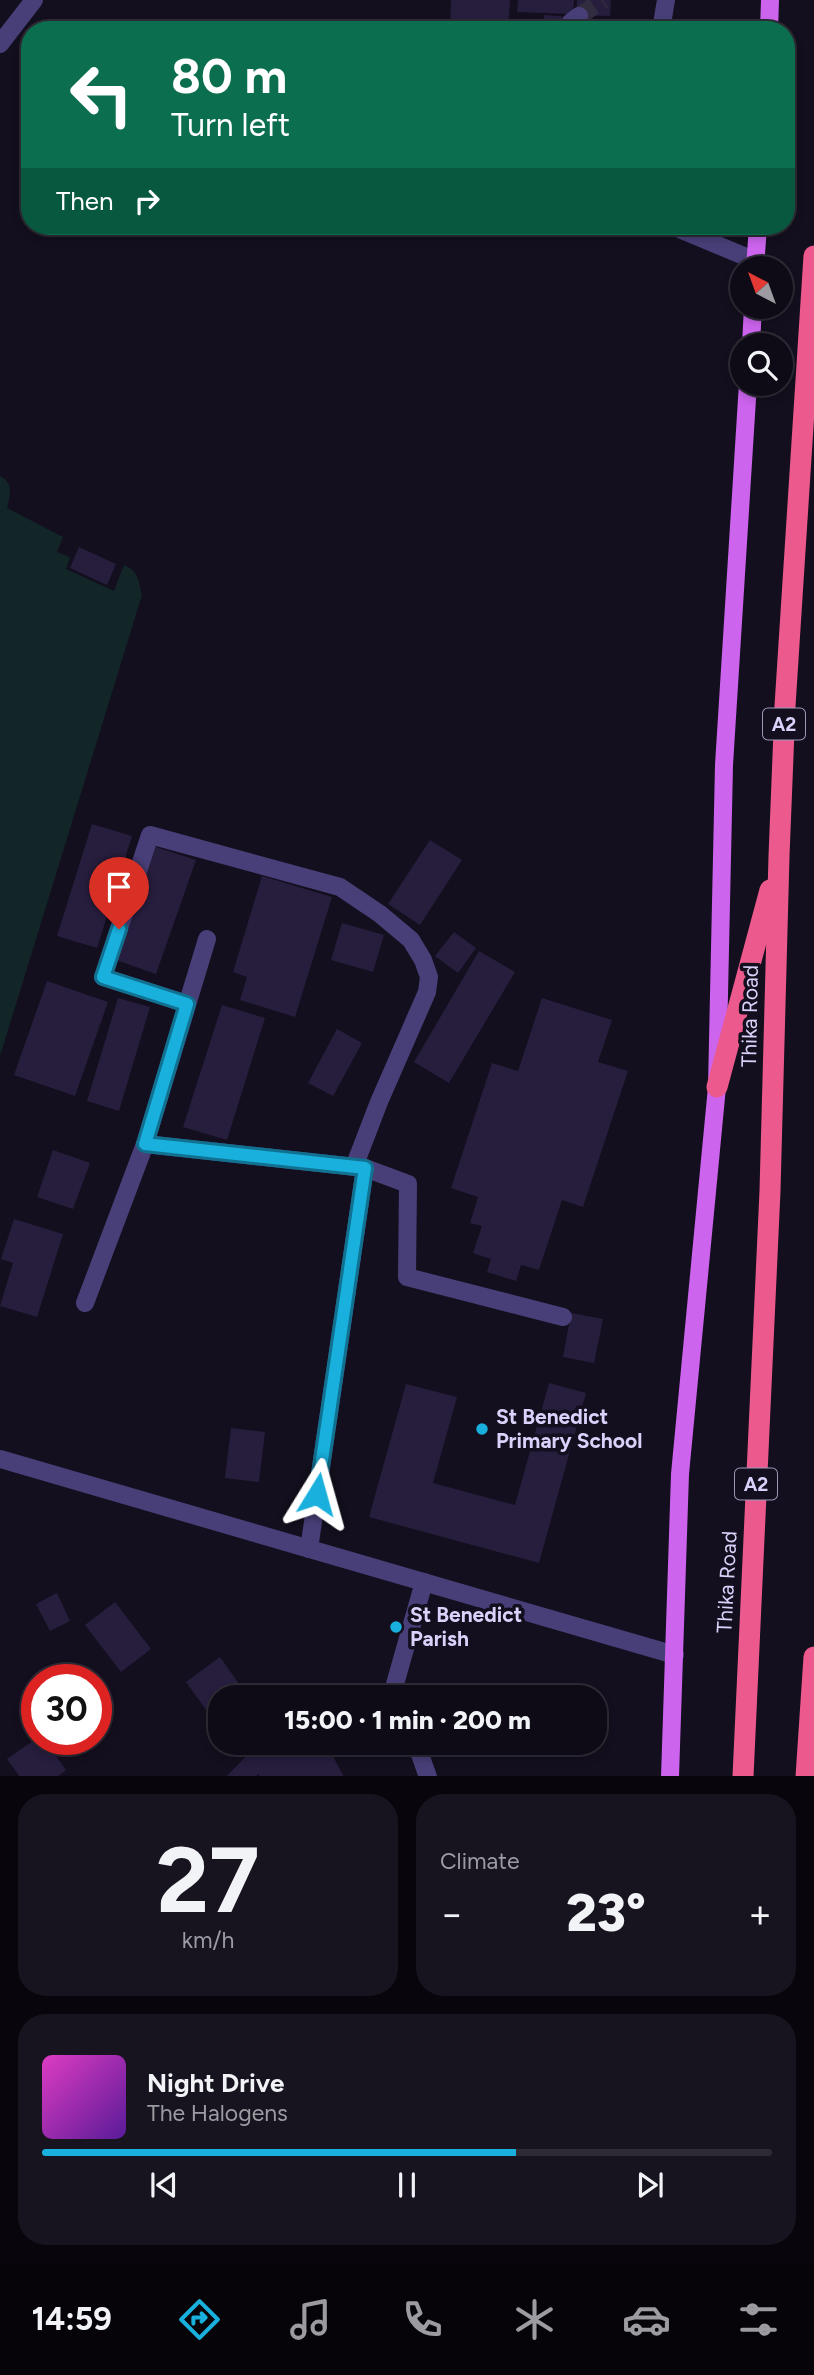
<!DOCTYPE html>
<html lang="en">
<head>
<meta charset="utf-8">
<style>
	:root { --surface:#0e0b16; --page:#17141f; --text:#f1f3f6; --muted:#9b9ba1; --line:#2e2b35; --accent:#19b0dd }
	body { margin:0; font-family:Figtree,sans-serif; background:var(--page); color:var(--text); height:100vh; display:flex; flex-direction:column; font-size:26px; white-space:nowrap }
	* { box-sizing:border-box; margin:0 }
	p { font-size:23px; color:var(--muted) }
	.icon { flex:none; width:38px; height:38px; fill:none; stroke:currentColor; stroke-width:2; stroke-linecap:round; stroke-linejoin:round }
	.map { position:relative; height:1776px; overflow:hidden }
	.details { display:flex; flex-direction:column; gap:18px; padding:18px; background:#08060c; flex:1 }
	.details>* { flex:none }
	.banner { position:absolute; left:21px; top:21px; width:774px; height:214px; border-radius:28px; box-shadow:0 4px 10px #0003,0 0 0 2px var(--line); background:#0b6e4f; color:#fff; overflow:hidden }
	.needle { width:46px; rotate:319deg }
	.fabs { position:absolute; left:730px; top:256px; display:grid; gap:14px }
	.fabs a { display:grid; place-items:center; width:63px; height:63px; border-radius:50%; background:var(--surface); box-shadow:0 4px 10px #0003,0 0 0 2px var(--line); font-size:35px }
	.speed { position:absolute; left:21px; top:1664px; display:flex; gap:14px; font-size:35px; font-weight:700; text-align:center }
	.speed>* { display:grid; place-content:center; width:91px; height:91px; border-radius:50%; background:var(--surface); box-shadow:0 4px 10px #0003,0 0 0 2px var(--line); line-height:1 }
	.speed .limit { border:10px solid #d22; background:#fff; color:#111 }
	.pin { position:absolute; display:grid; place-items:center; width:60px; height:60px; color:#fff; margin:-72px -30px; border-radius:50% 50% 50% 0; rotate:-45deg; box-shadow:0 0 7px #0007 }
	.pin .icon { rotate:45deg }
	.me { position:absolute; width:77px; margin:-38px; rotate:8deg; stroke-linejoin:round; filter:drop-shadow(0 0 5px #0008) }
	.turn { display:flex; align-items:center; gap:24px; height:147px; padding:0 35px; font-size:32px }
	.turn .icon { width:91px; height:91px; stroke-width:2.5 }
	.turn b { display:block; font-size:49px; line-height:60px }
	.then { display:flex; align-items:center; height:66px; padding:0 35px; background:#0003; gap:14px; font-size:26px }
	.big { font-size:52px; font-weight:800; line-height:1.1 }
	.details .card { flex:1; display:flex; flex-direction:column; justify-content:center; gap:10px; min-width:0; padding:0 24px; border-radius:28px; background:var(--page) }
	.details .dial { align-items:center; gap:0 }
	.dial b { font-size:91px; line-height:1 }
	.song { display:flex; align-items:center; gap:21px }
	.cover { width:84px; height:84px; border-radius:10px; background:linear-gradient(135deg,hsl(310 70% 55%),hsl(270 70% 35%)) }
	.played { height:7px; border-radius:4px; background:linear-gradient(90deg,var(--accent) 65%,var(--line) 65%) }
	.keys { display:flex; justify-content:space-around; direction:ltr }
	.heat { display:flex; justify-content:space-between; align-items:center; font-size:38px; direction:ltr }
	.details .tiles { flex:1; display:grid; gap:18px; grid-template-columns:1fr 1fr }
	.card:last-child { grid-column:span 2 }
	.trip { position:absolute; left:208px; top:1685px; width:399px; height:70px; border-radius:28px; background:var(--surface); box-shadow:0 4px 10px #0003,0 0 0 2px var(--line); font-weight:800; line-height:70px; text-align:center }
	.dock { display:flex; height:112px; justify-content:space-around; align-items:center; background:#060409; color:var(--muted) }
	.dock .icon { width:49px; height:49px }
	.dock .active { color:var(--accent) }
	.dock b { font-size:32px; color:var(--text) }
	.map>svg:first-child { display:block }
</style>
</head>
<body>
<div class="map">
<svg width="814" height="1777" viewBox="0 0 814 1777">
	<rect width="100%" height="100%" fill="#130f1e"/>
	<path fill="#122527" d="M0,476C14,483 10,496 7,508L63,537L57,552L70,557L66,569L114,591L124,565C139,571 138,580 142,595L0,1056Z"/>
	<g fill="#271d3d">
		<path d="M451,0H510L508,30H450Z"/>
		<path d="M518,0H574L573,14L517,12Z"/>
		<path d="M577,0H611L610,16L576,15Z"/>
		<path d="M544,15L571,17L570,30H543Z"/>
		<path d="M575,20L604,21L603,30H574Z"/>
		<path d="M79,547L116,564L107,585L70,568Z"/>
		<path d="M92,824L132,836L97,948L57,936Z"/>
		<path d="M430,840L462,860L420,925L388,904Z"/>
		<path d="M153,846L196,860L156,974L113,959Z"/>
		<path d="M262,876L332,897L295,1017L240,1000L247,977L233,972Z"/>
		<path d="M342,923L384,935L373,972L331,960Z"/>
		<path d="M454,932L476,948L458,973L435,956Z"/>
		<path d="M479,951L515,972L449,1083L414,1062Z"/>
		<path d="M47,981L108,1002L75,1096L14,1075Z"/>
		<path d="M118,998L150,1007L119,1111L87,1101Z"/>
		<path d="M542,998L612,1020L598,1062L628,1071L583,1207L562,1200L539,1270L521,1265L516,1281L487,1272L491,1259L473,1253L482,1226L470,1223L478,1197L451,1188L492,1063L518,1071Z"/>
		<path d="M222,1005L265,1018L227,1140L183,1127Z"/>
		<path d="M337,1029L362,1043L333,1096L308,1083Z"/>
		<path d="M53,1150L90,1163L73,1209L37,1197Z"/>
		<path d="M14,1219L63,1234L37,1317L0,1306L13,1263L1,1259Z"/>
		<path d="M571,1313L603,1319L594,1363L563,1357Z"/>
		<path d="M549,1383L586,1393L539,1563L369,1517L406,1384L457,1397L433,1483L515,1505Z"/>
		<path d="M231,1428L265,1432L259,1482L225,1478Z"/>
		<path d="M57,1593L70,1621L50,1631L36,1604Z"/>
		<path d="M115,1602L151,1649L121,1672L85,1625Z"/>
		<path d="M220,1657L249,1698H220V1729L186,1682Z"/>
		<path d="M85,1666L93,1680H60Z"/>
		<path d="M96,1686L108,1707L96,1714Z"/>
		<path d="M37,1738L45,1740L66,1770L57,1777H20L7,1759Z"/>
		<path d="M259,1743H326L344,1777H260L258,1774L255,1777H226Z"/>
	</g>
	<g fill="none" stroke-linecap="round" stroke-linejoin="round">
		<path stroke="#312c3f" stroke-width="18" stroke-dasharray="18 9" stroke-linecap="butt" d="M579,16L603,0"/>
		<g stroke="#483f78" stroke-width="18">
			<path d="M571,22L579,16"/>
			<path d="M661,30L666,0"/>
			<path d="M0,44L34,0"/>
			<path d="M672,226L756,261"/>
			<path d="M207,939L145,1144L365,1168L309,1549"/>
			<path d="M187,1004L103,977L150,835L340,887L380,914L411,940L423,960L429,977L427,992L379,1102L354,1167"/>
			<path d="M365,1168L408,1184L407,1277L563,1317"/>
			<path d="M85,1303L145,1144"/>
			<path d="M0,1459L675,1655"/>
			<path d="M397,1698L395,1684L424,1582"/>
			<path d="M416,1743L428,1777"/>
		</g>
		<g stroke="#cc64ed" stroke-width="18">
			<path d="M769,30L770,0"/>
			<path d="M755,268L758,226"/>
			<path d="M751,345L753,306"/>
			<path d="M670,1777L680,1474L717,1087L724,765L748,383"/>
		</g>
		<g stroke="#ec5a8d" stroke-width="21">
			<path d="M717,1087L770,890"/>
			<path d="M743,1777L770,1191L779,856L785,706L814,256"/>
			<path d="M806,1777L814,1657"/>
		</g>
	</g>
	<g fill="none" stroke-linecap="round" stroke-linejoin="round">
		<g stroke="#107290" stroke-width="18">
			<path id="route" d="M119,929L103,977L187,1004L145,1144L365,1168L317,1494"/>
		</g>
		<use href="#route" stroke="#19b0dd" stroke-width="12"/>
	</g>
	<g fill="#19b0dd" stroke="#130f1e" stroke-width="2.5">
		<circle cx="482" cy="1429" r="7"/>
		<circle cx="396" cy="1627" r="7"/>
	</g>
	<g text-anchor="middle" stroke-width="7" stroke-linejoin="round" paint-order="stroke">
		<g fill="#130f1e" stroke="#9f97b8" stroke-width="2">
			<rect x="763" y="708.5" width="42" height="31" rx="5"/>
			<rect x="735" y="1468.5" width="42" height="31" rx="5"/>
		</g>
		<g font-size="19" font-weight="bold" fill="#dbd1fa">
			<text x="784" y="731">A2</text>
			<text x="756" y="1491">A2</text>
		</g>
		<g font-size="21" fill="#dbd1fa" stroke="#130f1e">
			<text transform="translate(750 1016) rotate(-89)" y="7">Thika Road</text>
			<text transform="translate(727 1582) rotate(-87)" y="7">Thika Road</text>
		</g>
		<g font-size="21" font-weight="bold" fill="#dbd1fa" stroke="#130f1e" text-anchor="start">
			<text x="496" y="1424">St Benedict<tspan x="496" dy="24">Primary School</tspan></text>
			<text x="410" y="1622">St Benedict<tspan x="410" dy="24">Parish</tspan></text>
		</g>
	</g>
</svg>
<div class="fabs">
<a><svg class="needle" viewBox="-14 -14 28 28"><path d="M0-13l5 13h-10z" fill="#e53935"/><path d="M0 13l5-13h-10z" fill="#9b9ba1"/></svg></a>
<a><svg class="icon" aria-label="search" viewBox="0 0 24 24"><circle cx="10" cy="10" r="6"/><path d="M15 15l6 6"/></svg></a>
</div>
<div class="speed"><div class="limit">30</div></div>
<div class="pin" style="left:119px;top:929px;background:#d93025"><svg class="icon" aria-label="arrive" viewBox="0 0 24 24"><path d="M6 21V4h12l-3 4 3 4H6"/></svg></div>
<svg class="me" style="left:317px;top:1494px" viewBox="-20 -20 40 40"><path d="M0-17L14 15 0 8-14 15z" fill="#19b0dd" stroke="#fff" stroke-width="4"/></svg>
<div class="trip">15:00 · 1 min · 200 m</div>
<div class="banner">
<div class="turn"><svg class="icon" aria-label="left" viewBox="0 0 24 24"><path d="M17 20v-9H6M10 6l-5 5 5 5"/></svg><div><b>80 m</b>Turn left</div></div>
<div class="then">Then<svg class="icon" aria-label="right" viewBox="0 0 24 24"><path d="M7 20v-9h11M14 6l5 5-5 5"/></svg></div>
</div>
</div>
<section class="details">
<div class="tiles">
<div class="card dial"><b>27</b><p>km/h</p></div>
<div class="card"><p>Climate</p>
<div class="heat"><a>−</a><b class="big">23°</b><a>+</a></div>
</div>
<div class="card">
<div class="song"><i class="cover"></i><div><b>Night Drive</b><p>The Halogens</p></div></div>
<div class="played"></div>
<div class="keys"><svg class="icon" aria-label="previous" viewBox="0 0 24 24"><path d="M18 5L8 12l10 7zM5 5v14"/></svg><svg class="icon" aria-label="pause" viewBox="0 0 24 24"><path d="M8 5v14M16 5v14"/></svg><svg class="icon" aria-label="next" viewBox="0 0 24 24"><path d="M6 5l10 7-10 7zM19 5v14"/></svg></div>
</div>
</div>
</section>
<nav class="dock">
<b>14:59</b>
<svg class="icon active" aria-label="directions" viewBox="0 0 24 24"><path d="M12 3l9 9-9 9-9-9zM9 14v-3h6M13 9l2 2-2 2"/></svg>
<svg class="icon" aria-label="music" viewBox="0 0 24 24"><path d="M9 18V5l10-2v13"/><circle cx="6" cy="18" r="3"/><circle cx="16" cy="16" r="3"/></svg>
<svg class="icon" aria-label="phone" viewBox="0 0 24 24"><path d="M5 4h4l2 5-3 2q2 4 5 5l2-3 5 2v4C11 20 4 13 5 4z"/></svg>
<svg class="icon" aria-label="climate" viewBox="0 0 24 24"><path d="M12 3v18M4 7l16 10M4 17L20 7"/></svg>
<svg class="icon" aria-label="car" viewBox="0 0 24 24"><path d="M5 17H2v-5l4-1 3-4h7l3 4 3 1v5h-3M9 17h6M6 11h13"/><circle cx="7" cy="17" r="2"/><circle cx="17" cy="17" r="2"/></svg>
<svg class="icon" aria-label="filters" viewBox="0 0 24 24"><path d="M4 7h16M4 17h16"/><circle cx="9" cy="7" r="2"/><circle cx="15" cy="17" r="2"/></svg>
</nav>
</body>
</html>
